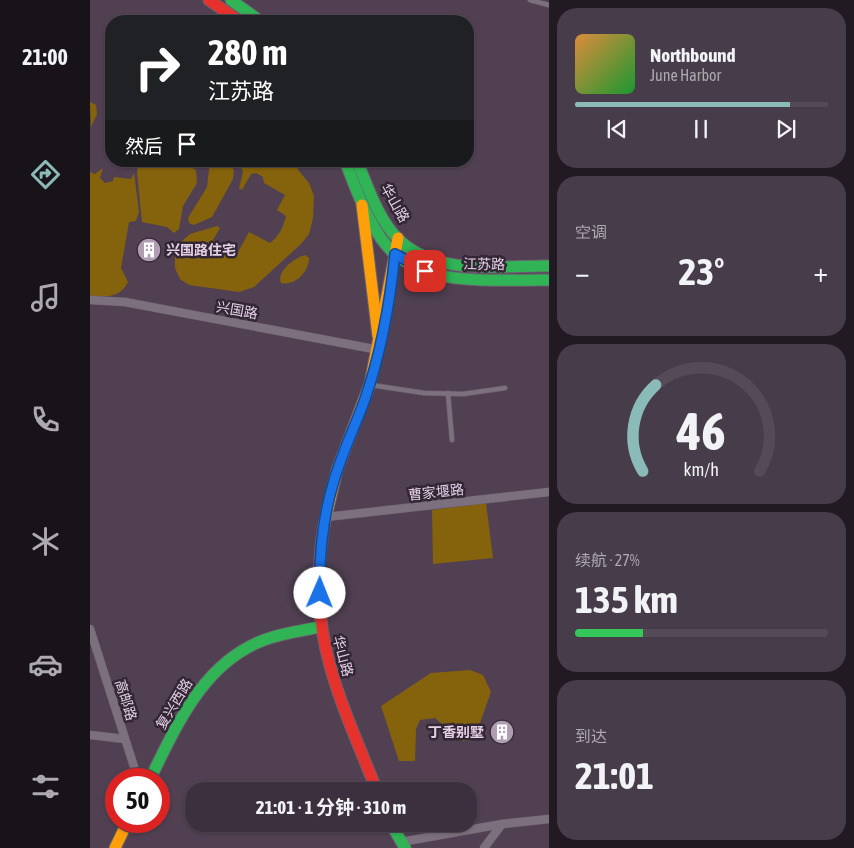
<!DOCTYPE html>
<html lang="zh">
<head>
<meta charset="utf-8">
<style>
	:root { --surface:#3c303e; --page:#473c49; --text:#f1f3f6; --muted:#aca9b0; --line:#554b58; --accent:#8bbbb9 }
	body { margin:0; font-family:"Asap Condensed","Noto Sans SC",sans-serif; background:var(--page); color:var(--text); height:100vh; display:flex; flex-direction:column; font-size:19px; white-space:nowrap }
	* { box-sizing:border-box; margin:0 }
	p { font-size:16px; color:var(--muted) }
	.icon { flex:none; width:28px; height:28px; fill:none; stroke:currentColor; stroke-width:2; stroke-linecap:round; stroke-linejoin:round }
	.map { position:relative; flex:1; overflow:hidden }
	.panel { display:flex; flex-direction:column; gap:8px; padding:8px; background:#211a22; width:305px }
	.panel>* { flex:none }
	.banner { position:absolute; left:15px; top:15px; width:369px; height:152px; border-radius:20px; box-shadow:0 1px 4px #0004,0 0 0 1px var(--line); background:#202124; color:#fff; overflow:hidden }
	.speed { position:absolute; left:15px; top:768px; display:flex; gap:10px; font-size:25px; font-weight:700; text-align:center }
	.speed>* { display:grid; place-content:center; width:65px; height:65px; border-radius:50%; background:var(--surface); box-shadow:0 1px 4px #0004,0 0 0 1px var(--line); line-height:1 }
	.speed .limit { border:8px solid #d22; background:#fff; color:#111 }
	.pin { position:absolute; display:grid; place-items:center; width:42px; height:42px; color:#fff; margin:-21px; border-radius:10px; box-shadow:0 2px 8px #0006 }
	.me { position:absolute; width:55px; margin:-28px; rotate:1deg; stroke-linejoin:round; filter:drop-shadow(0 0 4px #0008) }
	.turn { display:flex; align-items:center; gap:18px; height:105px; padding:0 20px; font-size:22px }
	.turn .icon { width:65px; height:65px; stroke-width:2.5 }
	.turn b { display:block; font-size:35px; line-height:42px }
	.then { display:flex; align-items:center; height:48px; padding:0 20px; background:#0003; gap:10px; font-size:19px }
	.big { font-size:38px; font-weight:700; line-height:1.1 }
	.panel .card { flex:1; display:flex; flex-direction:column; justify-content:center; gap:8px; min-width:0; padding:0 18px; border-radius:20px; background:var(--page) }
	.panel .dial { align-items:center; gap:0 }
	.dial svg { height:130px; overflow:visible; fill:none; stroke:var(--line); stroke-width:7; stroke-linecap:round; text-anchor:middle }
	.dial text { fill:var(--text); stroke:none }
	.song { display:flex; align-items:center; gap:15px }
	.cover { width:60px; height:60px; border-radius:8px; background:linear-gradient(135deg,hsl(30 70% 55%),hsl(130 70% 35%)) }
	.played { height:5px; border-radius:2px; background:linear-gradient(90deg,var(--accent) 85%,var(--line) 85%) }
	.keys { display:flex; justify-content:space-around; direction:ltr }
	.heat { display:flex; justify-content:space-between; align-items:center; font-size:28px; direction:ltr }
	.charge { height:8px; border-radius:4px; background:linear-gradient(90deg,#34c759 27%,var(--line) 0) }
	.trip { position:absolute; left:95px; top:782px; width:292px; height:50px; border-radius:20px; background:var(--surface); box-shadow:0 1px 4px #0004,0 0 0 1px var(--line); font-weight:700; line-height:50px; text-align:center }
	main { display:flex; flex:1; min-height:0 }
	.menu { display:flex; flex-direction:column; width:90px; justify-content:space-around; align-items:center; background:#181319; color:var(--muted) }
	.menu .icon { width:35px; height:35px }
	.menu .current { color:var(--accent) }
	.menu b { font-size:22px; color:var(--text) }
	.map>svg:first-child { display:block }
</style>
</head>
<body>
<main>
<nav class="menu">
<b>21:00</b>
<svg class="icon current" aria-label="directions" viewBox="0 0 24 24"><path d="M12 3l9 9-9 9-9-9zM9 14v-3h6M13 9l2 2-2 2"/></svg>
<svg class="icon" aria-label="music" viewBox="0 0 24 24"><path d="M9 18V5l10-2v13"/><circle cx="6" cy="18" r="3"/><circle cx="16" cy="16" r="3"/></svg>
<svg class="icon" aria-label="phone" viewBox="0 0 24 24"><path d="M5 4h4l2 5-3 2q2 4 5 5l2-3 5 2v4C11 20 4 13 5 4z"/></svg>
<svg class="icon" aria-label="climate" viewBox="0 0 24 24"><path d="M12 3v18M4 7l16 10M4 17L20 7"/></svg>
<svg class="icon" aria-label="car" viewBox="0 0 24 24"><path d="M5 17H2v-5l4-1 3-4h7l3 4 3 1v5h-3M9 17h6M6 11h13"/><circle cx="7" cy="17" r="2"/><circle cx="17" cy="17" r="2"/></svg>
<svg class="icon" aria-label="filters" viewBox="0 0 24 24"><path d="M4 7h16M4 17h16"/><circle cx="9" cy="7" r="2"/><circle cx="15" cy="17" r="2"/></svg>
</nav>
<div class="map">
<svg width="459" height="848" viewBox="0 0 459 848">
	<rect width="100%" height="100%" fill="#504052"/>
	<g fill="#85630c">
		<path d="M0,102L6,105L7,114L1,127Z"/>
		<path d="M49,161C67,161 92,161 106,170L107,183L93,206L89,229L84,233L77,227L52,222L47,172Z"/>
		<path d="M120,161H137L144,170L143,179L122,217L104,225L99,223L98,218L117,187Z"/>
		<path d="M148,161H203L209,171L219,183L224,196L223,218L219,234L211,244L164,287L149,292L99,285L90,279L85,268V252L92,241L100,234L127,226L130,228L123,240L147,254L159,232L180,243C189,236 193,228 196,216L187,210L195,195L174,183L173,177L166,173L161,174L152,190L149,188L153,172Z"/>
		<path d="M13,168L10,178L15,183L23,181L24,177L41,179L44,173L49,212L46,221L39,222L31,268L38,282C30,298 16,297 0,296V172L5,174Z"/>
		<path d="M215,255L219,258C219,272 205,286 191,283C186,272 204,258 215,255Z"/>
		<path d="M396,503L403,558L343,564L342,510Z"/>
		<path d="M380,670L393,675L401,692L384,740L372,741L345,718L330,720L326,729L325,761H309L291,706L341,673Z"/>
	</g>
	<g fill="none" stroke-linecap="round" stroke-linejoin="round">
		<g stroke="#6d5f6f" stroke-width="5.5">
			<g id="lane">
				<path d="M440,0L459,5"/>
				<path d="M281,385L334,393L373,394L415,388"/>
				<path d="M358,393L362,440"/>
			</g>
		</g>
		<g stroke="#6d5f6f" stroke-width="9">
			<g id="street">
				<path d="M0,300L35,302L289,350"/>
				<path d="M236,517L459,492"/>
				<path d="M0,629L48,779"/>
				<path d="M0,735L35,739"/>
				<path d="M311,842L412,824L459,819"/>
				<path d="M394,848L412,824"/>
			</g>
		</g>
		<g stroke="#6d5f6f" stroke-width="13">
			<g id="fast">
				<path d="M141,0L170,21"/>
				<path d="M255,161C266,189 282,236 306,255C347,288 410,279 459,280"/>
				<path d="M267,161C278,187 288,219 308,239C346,277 411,265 459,266"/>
				<path d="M60,779C87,725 113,663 174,640C192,633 211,631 230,627"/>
				<path d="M301,824L315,848"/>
			</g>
		</g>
		<g stroke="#6d5f6f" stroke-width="13">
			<g id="slow">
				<path d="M272,205L288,336"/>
				<path d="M234,525L247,470L280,384L308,238"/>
				<path d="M25,848L38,821"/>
			</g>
		</g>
		<g stroke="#6d5f6f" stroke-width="13">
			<g id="jam">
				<path d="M119,0L149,21"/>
				<path d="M234,525C216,635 248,693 287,791"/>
			</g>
		</g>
		<use href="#lane" stroke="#7d707e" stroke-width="4"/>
		<use href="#street" stroke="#7d707e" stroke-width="8"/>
		<use href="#fast" stroke="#30b455" stroke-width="11"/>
		<use href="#slow" stroke="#ff9f0a" stroke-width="11"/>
		<use href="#jam" stroke="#e5322d" stroke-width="11"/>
	</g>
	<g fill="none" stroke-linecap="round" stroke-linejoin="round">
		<g stroke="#114b97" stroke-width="12">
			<path id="route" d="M230,593C229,557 233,518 243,484C251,455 265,427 275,399C291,353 300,302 305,254L335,271"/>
		</g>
		<use href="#route" stroke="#1a73e8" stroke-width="9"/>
	</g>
	<defs>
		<g id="building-disc" transform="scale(1.25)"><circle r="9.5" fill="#af9eb1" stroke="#332635"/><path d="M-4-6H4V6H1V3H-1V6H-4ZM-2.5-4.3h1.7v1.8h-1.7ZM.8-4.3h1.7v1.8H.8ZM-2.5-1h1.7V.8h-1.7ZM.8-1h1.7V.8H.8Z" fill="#fff"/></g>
	</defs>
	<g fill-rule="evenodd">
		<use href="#building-disc" x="59" y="250"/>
		<use href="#building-disc" x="412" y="732"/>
	</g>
	<g text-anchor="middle" stroke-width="5" stroke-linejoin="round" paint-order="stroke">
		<g font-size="14" fill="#e2d0e4" stroke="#332635">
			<text transform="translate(305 203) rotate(60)" y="5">华山路</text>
			<text transform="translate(394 264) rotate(1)" y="5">江苏路</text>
			<text transform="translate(147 310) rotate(10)" y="5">兴国路</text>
			<text transform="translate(346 492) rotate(-6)" y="5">曹家堰路</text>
			<text transform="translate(253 656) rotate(75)" y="5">华山路</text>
			<text transform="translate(36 700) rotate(73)" y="5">高邮路</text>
			<text transform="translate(84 704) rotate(-59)" y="5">复兴西路</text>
		</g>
		<g font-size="14" font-weight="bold" fill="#e2d0e4" stroke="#332635" text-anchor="start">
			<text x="76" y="255">兴国路住宅</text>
			<text x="394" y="737" text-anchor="end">丁香别墅</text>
		</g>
	</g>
</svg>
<div class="speed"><div class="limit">50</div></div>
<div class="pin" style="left:335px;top:271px;background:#d93025"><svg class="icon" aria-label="arrive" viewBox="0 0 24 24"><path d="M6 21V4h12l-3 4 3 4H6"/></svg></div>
<svg class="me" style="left:230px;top:593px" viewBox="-20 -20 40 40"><circle r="19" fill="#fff"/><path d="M0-13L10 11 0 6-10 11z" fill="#1a73e8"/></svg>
<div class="trip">21:01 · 1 分钟 · 310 m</div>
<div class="banner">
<div class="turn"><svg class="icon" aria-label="right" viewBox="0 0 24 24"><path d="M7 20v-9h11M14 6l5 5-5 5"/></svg><div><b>280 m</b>江苏路</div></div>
<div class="then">然后<svg class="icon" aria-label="arrive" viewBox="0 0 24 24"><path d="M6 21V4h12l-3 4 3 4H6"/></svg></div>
</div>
</div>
<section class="panel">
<div class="card">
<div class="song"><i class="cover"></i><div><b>Northbound</b><p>June Harbor</p></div></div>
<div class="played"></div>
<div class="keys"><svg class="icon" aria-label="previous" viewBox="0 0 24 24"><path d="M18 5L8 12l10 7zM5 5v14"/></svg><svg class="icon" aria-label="pause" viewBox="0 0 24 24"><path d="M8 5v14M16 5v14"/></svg><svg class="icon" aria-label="next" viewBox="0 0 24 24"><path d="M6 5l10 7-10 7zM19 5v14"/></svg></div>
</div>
<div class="card"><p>空调</p>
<div class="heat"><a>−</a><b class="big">23°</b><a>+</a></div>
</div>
<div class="card dial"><svg viewBox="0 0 100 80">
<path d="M14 69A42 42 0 1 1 86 69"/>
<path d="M14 69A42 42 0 0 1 22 16" stroke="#8bbbb9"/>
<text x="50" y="56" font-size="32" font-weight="700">46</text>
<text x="50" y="72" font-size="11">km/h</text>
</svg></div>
<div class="card"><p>续航 · 27%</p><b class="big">135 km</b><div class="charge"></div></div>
<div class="card"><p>到达</p><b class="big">21:01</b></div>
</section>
</main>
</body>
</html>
